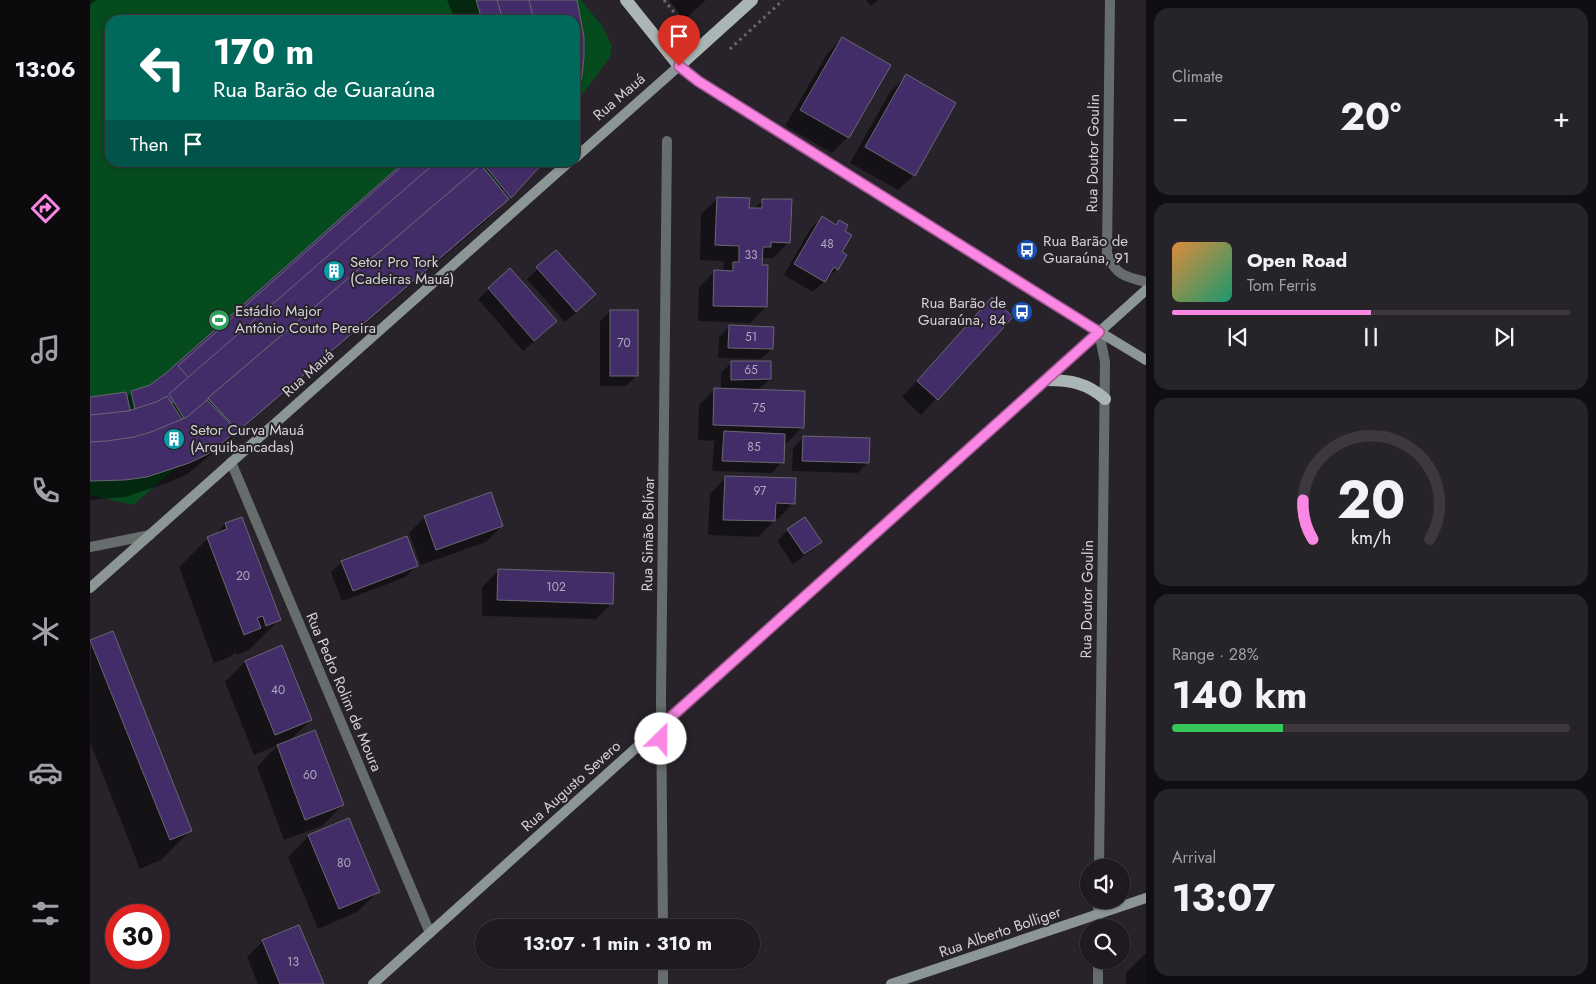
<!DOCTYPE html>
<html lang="en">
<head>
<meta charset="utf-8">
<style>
	:root { --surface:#1e1a20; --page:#262329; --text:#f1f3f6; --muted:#a1a1a5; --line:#3c383e; --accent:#fb87e5 }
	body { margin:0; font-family:Jost,sans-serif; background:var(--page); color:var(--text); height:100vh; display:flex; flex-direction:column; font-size:19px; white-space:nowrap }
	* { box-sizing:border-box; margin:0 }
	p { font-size:16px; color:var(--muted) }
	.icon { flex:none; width:28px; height:28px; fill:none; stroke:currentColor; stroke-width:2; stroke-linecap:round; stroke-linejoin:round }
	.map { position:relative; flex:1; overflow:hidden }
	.details { display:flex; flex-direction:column; gap:8px; padding:8px; background:#100e12; width:450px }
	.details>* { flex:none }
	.banner { position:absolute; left:15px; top:15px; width:475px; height:152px; border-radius:15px; box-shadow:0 1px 4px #0004,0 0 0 1px var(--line); background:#00695c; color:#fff; overflow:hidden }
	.buttons { position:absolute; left:990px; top:859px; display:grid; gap:10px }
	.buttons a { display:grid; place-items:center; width:50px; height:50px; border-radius:50%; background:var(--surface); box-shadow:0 1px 4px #0004,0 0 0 1px var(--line); font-size:25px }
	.speed { position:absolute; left:15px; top:904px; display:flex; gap:10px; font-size:25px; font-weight:700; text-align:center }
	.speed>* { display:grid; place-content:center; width:65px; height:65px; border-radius:50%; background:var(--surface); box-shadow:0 1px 4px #0004,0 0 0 1px var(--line); line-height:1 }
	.speed .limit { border:8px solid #d22; background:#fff; color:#111 }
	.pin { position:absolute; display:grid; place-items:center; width:42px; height:42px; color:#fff; margin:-51px -21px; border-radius:50% 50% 50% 0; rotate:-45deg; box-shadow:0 0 5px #0007 }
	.pin .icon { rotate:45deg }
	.me { position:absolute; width:55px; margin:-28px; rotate:23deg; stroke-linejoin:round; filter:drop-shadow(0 0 4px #0008) }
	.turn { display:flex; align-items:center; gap:18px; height:105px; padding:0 25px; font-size:22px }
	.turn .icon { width:65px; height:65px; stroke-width:2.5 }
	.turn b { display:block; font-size:35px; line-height:42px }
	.then { display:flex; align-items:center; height:48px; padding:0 25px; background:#0003; gap:10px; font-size:19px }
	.big { font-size:38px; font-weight:700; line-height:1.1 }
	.details .widget { flex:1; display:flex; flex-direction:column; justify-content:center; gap:8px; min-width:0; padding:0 18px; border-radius:15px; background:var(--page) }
	.details .dial { align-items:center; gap:0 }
	.dial svg { height:130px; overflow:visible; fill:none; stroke:var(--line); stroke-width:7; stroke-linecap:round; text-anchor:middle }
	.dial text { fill:var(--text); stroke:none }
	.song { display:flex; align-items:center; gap:15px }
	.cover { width:60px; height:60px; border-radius:8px; background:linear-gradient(135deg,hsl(30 70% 55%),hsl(160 70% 35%)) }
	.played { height:5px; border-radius:2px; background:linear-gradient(90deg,var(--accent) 50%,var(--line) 50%) }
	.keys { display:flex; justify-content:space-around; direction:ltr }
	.heat { display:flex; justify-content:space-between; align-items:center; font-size:28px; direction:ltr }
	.charge { height:8px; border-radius:4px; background:linear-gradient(90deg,#34c759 28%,var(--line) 0) }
	.trip { position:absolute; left:385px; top:919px; width:285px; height:50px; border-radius:25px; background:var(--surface); box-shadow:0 1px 4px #0004,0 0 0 1px var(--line); font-weight:700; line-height:50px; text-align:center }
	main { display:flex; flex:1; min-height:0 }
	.menu { display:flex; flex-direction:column; width:90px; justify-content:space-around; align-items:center; background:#0c0a0d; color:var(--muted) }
	.menu .icon { width:35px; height:35px }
	.menu .current { color:var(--accent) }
	.menu b { font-size:22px; color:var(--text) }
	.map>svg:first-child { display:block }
</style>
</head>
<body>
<main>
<nav class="menu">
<b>13:06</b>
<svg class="icon current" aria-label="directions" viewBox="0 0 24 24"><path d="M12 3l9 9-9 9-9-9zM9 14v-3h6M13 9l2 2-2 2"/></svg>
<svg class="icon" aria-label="music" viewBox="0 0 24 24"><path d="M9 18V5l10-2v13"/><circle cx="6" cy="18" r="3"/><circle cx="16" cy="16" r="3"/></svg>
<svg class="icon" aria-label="phone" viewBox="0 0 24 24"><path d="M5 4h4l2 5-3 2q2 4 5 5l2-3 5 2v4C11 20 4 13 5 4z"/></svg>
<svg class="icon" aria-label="climate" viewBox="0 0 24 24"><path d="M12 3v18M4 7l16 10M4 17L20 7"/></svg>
<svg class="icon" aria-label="car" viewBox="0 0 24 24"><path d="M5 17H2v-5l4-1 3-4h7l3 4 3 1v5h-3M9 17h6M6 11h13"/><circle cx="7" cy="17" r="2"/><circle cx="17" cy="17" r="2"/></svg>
<svg class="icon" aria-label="filters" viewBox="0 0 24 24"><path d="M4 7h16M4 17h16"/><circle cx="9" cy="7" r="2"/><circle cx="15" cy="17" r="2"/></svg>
</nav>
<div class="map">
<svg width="1056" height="984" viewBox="0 0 1056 984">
	<rect width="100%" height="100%" fill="#28232b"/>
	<path fill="#064b1d" d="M0,0H491L513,27L522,46L520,57L485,105V20H20V162L440,163L43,505L0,495Z"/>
	<g fill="#0007">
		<path d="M0,0H6L0,5Z"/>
		<path d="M357,0H485V101V20H365Z"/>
		<path d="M579,0H616L594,20Z"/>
		<path d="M776,0H788L781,6Z"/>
		<path d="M752,38L799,66L758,137L742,153L695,126L737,54Z"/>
		<path d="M816,76L824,175L808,190L760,163L800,92Z"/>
		<path d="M316,162H451L430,187L397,220L127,450L96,475L77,483L35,497L0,500V398H36L41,393L60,386L87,366Z"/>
		<path d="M627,199L658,209H664L673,200L699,242L683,258H671L676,307L660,323L608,321L609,287L625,271L633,272L634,261L610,260L611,214Z"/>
		<path d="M732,218L745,225L749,221L754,232L751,253L755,255L747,269L723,292L694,275L721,228Z"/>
		<path d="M466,252L494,305L475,322L437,279Z"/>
		<path d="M420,270L455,332L433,351L388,299Z"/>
		<path d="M521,311L547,375L536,386H510V321Z"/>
		<path d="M887,315L922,317L831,415L812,397Z"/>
		<path d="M639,327L682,349L671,359L628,358L629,337Z"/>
		<path d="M641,363L680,379L668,390L712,427L697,443H693L692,462L682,473L622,471L624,443L626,441L608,440L609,405L625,389H631V373Z"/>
		<path d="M713,437L778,462L768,473L702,471L703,448Z"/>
		<path d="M635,478L703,503L688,519H684V521L668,537L618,535L620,494Z"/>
		<path d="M335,517L412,526L396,542L331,565L319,533Z"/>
		<path d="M715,518L731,542L720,552L703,564L687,541L698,530Z"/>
		<path d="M151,519L189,620L160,649L147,655L146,652L140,657L124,663L89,567L118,538L125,535L135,524Z"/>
		<path d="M252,562L326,566L316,577L252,601L241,572Z"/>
		<path d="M408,571L522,603L506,619L392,616V587Z"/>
		<path d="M1,641L100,831L71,860L50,869L0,742Z"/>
		<path d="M155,662L221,720L198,742L253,805L232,826L194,840L167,767L188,745L164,755L135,682Z"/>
		<path d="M219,836L288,892L267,912L228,929L198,857Z"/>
		<path d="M173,941L232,984H168L157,957Z"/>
		<path d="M1056,953V984H1036V973Z"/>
	</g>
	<g fill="#432d69" stroke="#6a6772">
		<path d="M386,0H429L434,20H392Z"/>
		<path d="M407,0H459L464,20H413Z"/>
		<path d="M439,0H487L494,37V57L492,76L485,104V20H444Z"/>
		<path d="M752,37L801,65L759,138L710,110Z"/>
		<path d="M816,74L866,103L825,176L775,147Z"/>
		<path d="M314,162H360L105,386L75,408L47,419L41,391L60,385L76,373Z"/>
		<path d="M317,162H389L419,199L148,431L88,366Z"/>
		<path d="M346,162H395L118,398L98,425L79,394Z"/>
		<path d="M392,162H454L421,198Z"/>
		<path d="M391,165L419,199L148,431L118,398Z"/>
		<path d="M627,197L660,198L659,208H672V199H702L700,243L681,242V247H673L672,265H678L677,307L623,306L624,270L643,271V262H649V246L625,245Z"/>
		<path d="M732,216L746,225L749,220L758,225L755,231L762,235L752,252L757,255L748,270L744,267L735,282L704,264Z"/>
		<path d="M466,250L506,294L486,312L446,267Z"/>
		<path d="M420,268L467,321L444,341L398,288Z"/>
		<path d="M902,297L923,317L848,400L827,381Z"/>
		<rect x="520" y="310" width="28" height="66"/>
		<path d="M639,325L684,327L683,349L638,348Z"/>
		<path d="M641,361H681V379L641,380Z"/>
		<path d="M624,388L715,391L714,428L623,425Z"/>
		<path d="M36,392L44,426L25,429L0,430V397Z"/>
		<path d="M77,396L100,432L74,445L43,453L21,456H0V415L38,411L66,402Z"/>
		<path d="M117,400L147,431L118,454L99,463L57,477L35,480L0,481V442L16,441L44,437L61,432L97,417Z"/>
		<path d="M634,431L695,434L694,463L632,461Z"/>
		<path d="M713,436L780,438L779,463L712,461Z"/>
		<path d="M635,476L706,478L705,504L686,503L685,521L633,520Z"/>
		<path d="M401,492L413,526L346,550L334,516Z"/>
		<path d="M152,517L191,620L176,626L173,616L167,618L171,628L154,635L117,537L137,529L135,523Z"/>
		<path d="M715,517L732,542L714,554L697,529Z"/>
		<path d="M317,536L328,566L263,591L251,561Z"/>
		<path d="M408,569L524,573L523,604L407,600Z"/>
		<path d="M23,631L102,831L80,840L0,640Z"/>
		<path d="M192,645L222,720L185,735L155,661Z"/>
		<path d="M225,730L254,805L215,820L187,745Z"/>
		<path d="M259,818L290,892L249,909L218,835Z"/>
		<path d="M209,925L234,984H190L172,940Z"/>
	</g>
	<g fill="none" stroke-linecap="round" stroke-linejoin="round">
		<g stroke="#6e6970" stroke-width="3" stroke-dasharray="2.5 4" stroke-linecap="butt">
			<path d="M574,0L592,22"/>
			<path d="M640,49L693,0"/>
		</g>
		<g stroke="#676d6c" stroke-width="10">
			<path d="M1020,0L1017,253C1024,274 1035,277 1056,282"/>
			<path d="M141,462L340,933"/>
			<path d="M0,547L60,535"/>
			<path d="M1009,868L1015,362L1009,332"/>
			<path d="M573,928L571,699L577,141"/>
			<path d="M1008,928V900"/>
			<path d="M573,960V984"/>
			<path d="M1008,984V960"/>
		</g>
		<g stroke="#8c9694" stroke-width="10">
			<path d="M485,158L589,66L607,81L970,308L1056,360"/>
			<path d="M0,588L479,162"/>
			<path d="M283,984L1056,290"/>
			<path d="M801,984L1056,898"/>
		</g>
		<g stroke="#a9b6b3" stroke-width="12">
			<path d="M536,0L589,66L662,0"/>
			<path d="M957,380C980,380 997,383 1015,399"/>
		</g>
	</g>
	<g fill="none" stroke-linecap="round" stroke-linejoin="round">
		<g stroke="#a35895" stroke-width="12">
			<path id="route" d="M571,739V726L1009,332L608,81L589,66"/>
		</g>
		<use href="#route" stroke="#fb87e5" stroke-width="9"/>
	</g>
	<defs>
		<g id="bus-disc" transform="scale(1.125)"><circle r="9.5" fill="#1a4fb4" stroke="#28232b"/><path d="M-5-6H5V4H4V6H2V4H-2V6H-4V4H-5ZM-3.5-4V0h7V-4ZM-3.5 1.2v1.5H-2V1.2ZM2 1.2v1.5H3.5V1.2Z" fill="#fff"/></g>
		<g id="building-disc" transform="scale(1.125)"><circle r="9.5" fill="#0f9aa8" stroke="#28232b"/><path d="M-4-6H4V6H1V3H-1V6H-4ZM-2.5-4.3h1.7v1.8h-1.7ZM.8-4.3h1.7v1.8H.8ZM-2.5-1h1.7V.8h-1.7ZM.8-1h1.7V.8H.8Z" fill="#fff"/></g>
		<g id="stadium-disc" transform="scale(1.125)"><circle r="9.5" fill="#2e9e5b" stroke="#28232b"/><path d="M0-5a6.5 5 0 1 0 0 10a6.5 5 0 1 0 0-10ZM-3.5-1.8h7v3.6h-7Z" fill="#fff"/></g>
	</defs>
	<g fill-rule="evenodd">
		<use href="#bus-disc" x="937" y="250"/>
		<use href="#building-disc" x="244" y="271"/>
		<use href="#bus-disc" x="932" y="312"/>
		<use href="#stadium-disc" x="129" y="320"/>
		<use href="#building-disc" x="84" y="439"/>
	</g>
	<g text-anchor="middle" stroke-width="4" stroke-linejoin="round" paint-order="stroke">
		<g font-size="12" fill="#b0a8bc">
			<text x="737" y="248">48</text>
			<text x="661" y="259">33</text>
			<text x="661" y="341">51</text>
			<text x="534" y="347">70</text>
			<text x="661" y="374">65</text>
			<text x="669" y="412">75</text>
			<text x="664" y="451">85</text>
			<text x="670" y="495">97</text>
			<text x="153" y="580">20</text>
			<text x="466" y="591">102</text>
			<text x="188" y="694">40</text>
			<text x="220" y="779">60</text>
			<text x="254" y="867">80</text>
			<text x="203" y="966">13</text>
		</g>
		<g font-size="15" fill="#d5d1d7" stroke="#28232b">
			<text transform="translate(529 97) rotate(-41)" y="5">Rua Mauá</text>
			<text transform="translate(1003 153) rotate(-89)" y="5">Rua Doutor Goulin</text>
			<text transform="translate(218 373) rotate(-42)" y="5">Rua Mauá</text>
			<text transform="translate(558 534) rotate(-89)" y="5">Rua Simão Bolívar</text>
			<text transform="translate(997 599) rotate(-89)" y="5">Rua Doutor Goulin</text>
			<text transform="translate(254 692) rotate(67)" y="5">Rua Pedro Rolim de Moura</text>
			<text transform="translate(481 786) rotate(-42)" y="5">Rua Augusto Severo</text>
			<text transform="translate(910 932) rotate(-19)" y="5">Rua Alberto Bolliger</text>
		</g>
		<g font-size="15" fill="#d5d1d7" stroke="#28232b" text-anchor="start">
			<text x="953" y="246">Rua Barão de<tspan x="953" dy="17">Guaraúna, 91</tspan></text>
			<text x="260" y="267">Setor Pro Tork<tspan x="260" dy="17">(Cadeiras Mauá)</tspan></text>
			<text x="916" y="308" text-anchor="end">Rua Barão de<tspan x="916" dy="17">Guaraúna, 84</tspan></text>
			<text x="145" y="316">Estádio Major<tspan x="145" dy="17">Antônio Couto Pereira</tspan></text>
			<text x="100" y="435">Setor Curva Mauá<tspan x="100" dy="17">(Arquibancadas)</tspan></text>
		</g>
	</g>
</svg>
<div class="buttons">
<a><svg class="icon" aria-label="sound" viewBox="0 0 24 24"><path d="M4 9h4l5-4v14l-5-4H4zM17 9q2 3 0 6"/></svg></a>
<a><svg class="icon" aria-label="search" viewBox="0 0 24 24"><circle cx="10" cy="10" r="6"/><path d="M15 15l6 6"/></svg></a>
</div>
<div class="speed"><div class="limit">30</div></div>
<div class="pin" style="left:589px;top:66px;background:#d93025"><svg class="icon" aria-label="arrive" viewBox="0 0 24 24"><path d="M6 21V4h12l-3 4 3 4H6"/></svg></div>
<svg class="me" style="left:571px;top:739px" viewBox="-20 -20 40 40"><circle r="19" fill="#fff"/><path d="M0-13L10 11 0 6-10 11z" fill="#fb87e5"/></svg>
<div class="trip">13:07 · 1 min · 310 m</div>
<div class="banner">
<div class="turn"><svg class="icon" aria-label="left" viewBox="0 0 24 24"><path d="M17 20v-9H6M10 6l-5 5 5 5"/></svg><div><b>170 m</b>Rua Barão de Guaraúna</div></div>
<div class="then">Then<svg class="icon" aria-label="arrive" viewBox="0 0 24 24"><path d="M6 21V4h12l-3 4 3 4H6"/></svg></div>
</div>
</div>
<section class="details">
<div class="widget"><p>Climate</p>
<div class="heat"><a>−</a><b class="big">20°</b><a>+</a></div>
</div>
<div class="widget">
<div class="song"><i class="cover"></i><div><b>Open Road</b><p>Tom Ferris</p></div></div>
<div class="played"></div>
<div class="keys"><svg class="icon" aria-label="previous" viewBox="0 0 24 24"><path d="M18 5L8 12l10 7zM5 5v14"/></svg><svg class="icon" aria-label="pause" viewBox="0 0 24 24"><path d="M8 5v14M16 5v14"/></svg><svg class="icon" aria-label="next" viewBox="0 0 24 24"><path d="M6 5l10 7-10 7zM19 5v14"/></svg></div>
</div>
<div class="widget dial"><svg viewBox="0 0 100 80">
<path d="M14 69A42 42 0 1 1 86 69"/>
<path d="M14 69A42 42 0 0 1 8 45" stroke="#fb87e5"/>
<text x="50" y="56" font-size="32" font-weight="700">20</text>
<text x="50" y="72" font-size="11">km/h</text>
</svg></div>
<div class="widget"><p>Range · 28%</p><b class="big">140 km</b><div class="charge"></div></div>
<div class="widget"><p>Arrival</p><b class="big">13:07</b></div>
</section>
</main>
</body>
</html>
